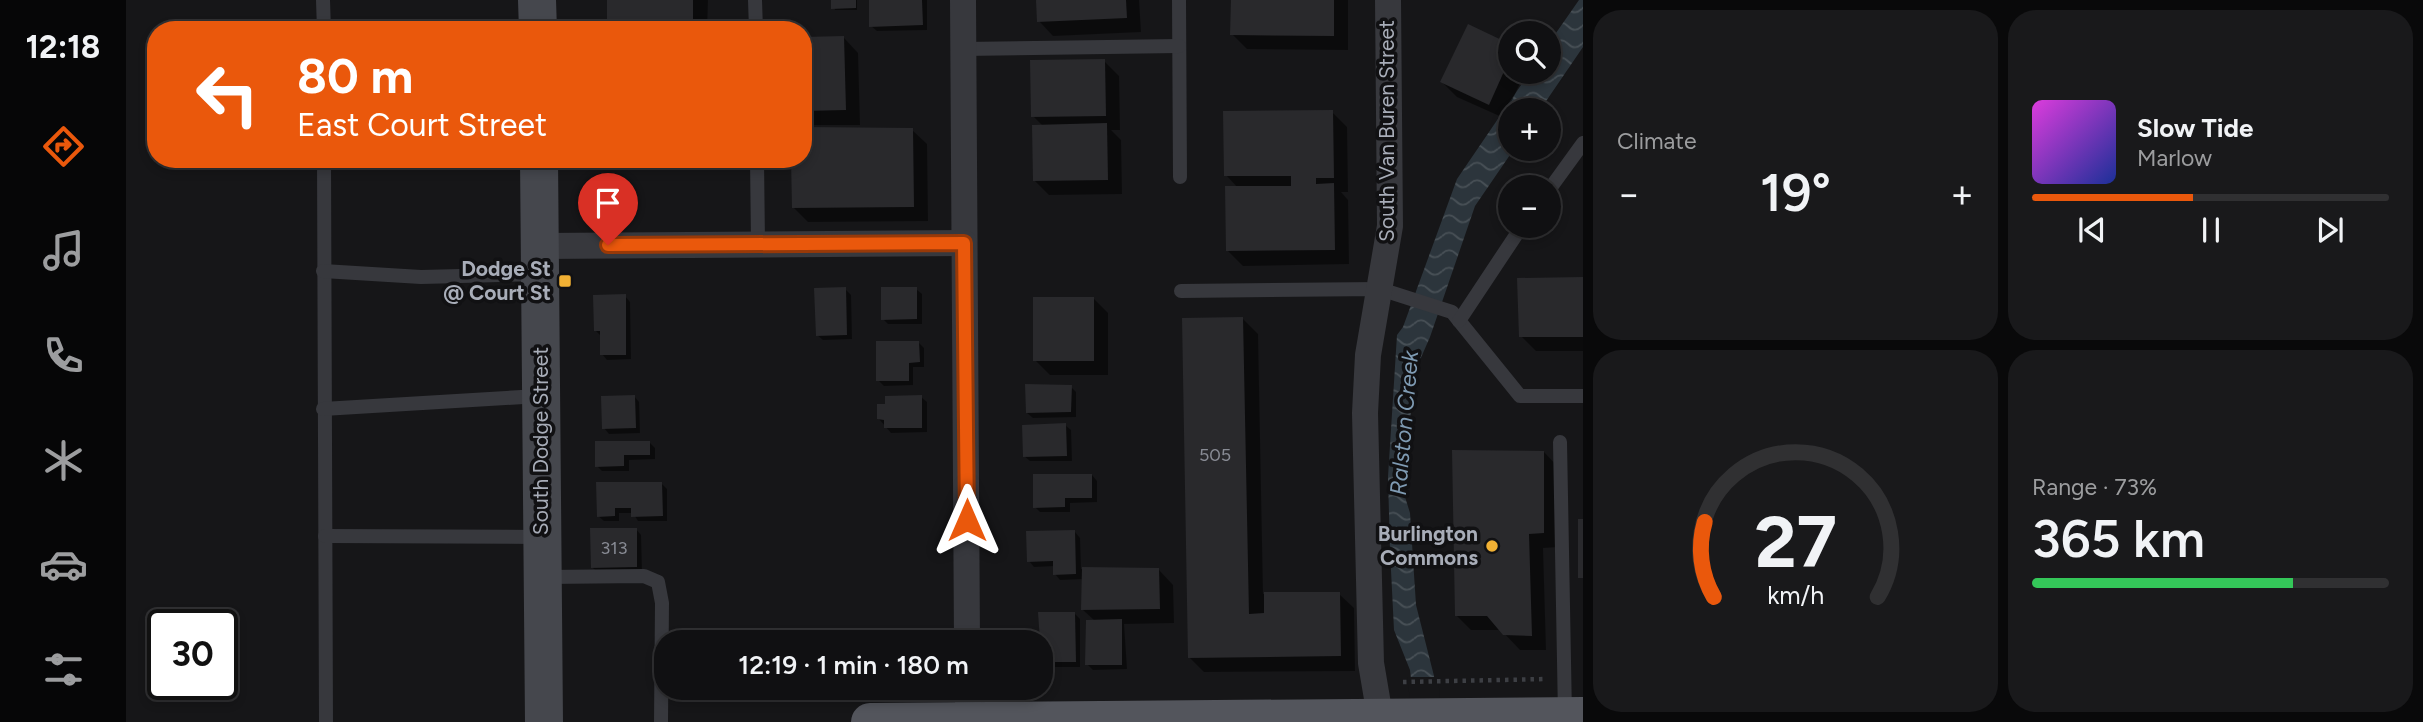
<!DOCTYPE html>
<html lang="en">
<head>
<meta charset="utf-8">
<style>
	:root { --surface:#101012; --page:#19191b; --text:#f1f3f6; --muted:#9c9d9f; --line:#303032; --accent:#ea580c }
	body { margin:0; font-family:Figtree,sans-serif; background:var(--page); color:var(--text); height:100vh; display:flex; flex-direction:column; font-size:26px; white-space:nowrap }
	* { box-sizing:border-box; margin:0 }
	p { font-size:23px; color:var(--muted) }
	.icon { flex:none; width:38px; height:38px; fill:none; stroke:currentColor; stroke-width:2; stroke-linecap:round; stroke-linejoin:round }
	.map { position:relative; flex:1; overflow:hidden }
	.panel { display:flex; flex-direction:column; gap:10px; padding:10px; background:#09090a; width:840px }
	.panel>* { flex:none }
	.guide { position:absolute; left:21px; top:21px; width:665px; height:147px; border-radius:28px; box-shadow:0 4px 10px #0003,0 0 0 2px var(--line); background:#ea580c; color:#fff; overflow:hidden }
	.tools { position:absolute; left:1372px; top:21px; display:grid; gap:14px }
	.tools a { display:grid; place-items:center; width:63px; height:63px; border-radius:50%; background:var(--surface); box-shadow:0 4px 10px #0003,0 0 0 2px var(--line); font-size:35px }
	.speed { position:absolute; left:21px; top:609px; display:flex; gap:14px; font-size:35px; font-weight:700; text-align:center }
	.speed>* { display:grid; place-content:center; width:91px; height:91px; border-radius:50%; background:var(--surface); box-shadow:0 4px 10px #0003,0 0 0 2px var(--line); line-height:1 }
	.speed .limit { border:4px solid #111; border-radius:10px; background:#fff; color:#111 }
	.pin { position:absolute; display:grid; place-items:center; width:60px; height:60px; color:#fff; margin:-72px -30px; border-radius:50% 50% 50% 0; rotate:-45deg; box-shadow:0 0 7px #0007 }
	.pin .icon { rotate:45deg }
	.me { position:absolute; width:77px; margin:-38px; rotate:0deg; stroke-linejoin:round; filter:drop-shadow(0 0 5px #0008) }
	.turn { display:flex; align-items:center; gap:24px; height:147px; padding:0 35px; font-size:32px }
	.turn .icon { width:91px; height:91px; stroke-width:2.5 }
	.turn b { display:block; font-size:49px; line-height:60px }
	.big { font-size:52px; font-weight:600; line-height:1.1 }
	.panel .widget { flex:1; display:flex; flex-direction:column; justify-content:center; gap:10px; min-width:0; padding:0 24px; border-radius:28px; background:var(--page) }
	.panel .dial { align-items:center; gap:0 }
	.dial svg { height:182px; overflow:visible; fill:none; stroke:var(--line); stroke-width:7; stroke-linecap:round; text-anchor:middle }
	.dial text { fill:var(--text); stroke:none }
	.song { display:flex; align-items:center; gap:21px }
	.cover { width:84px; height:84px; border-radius:10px; background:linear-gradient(135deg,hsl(300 70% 55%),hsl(230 70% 35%)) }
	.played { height:7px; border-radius:4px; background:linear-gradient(90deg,var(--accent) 45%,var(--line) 45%) }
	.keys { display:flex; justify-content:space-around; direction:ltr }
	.heat { display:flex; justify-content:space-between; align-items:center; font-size:38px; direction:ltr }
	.charge { height:10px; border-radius:5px; background:linear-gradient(90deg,#34c759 73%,var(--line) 0) }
	.panel .tiles { flex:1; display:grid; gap:10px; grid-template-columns:repeat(2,1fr) }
	.trip { position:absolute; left:528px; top:630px; width:399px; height:70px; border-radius:28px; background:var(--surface); box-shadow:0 4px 10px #0003,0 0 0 2px var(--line); font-weight:600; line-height:70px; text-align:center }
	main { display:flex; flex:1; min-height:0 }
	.tabs { display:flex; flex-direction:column; width:126px; justify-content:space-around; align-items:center; background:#060607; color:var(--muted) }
	.tabs .icon { width:49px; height:49px }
	.tabs .current { color:var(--accent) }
	.tabs b { font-size:32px; color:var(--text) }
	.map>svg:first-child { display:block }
</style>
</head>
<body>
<main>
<nav class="tabs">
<b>12:18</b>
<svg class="icon current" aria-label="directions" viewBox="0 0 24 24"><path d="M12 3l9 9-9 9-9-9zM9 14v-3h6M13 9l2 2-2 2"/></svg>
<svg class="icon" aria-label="music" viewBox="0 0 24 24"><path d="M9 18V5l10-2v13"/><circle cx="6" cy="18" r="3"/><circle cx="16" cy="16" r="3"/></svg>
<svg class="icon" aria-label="phone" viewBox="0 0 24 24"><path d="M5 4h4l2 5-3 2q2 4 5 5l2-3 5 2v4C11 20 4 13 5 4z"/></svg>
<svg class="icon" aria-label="climate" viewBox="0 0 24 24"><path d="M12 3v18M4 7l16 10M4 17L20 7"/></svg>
<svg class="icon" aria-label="car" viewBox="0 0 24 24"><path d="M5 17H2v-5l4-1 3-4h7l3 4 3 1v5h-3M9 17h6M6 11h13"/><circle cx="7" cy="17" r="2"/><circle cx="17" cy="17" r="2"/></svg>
<svg class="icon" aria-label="filters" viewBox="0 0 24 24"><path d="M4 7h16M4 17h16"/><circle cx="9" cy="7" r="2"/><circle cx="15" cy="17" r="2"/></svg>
</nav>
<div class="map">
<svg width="1457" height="722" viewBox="0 0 1457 722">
	<defs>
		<pattern id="water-waves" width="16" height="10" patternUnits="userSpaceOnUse" patternTransform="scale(1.75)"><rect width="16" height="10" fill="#2c353c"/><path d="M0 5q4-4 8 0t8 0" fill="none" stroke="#485056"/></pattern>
	</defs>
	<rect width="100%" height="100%" fill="#161618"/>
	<path fill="url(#water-waves)" d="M1453,0H1457V47L1414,110H1384V149H1388L1349,206L1304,337L1290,369L1276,487L1284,513L1290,605L1308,676L1313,722H1290L1284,670L1268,630L1264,550L1262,477L1271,335L1277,327L1331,179L1404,72H1423V43Z"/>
	<path fill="#161618" d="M1281,677H1312L1316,722H1287Z"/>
	<g fill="#0007">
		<path d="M483,0H582L581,30H491L483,21Z"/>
		<path d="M706,0H731V10H709Z"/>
		<path d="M744,0H801V30L751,31L745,26Z"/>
		<path d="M912,0H1013L1015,32L927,36L913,21Z"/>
		<path d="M1107,0H1222V50L1121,49L1106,34Z"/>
		<path d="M1343,26L1384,45V72H1399L1378,118L1331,97L1316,82Z"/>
		<path d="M718,38L732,53L734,125H686L677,117V39Z"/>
		<path d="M978,61L993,76L994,130H985L995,140L996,194L923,195L908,180L917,126L907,116Z"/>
		<path d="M1206,112L1221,127L1222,192H1215L1222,200L1223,264L1117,266L1102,251L1112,188L1100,175Z"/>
		<path d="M786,130L801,144L802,221L682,222L667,207L677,159Z"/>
		<path d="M1393,279H1457V351H1410L1395,336Z"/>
		<path d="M719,289L725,295L726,339L697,340L691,335Z"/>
		<path d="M790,289L796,294V324H762L757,319Z"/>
		<path d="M499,296L504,302L505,359L481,360L476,354V337L470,331Z"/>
		<path d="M967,298L982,313V375H924L909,360Z"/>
		<path d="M1117,319L1132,334L1137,594H1213L1228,608L1229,671L1078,672L1064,658Z"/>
		<path d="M793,343L798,348V367H787V385L758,386L752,380Z"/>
		<path d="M945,387L950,392V417L907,418L901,413Z"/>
		<path d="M508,396L513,402L514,433L483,434L478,428Z"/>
		<path d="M795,397L801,402V432L765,433L753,419Z"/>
		<path d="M939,425L945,430L946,461H904L898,456Z"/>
		<path d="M524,443L529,448V459L503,460V471H476L471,466Z"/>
		<path d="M1418,452L1432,467V547L1417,548L1420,650H1394L1375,630H1345L1330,615Z"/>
		<path d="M966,475L971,481V502L944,503V512H914L909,507Z"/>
		<path d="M535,483L541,489V521H512L507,513H493V521H478L472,516Z"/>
		<path d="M510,529L515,535L516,572L472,573L466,567Z"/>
		<path d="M949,532L954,538L955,569L1033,570L1047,585L1048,623L998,624L1001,669L967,670L961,664L969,621L957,610L958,579L934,580L929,574V566L908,567L903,561Z"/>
		<path d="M948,613L954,619V667H928L915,653L914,614Z"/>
	</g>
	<g fill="#29292c">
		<rect x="481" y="0" width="86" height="22"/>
		<path d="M705,0H730V8L705,9Z"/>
		<path d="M743,0H796L797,25L743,27Z"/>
		<path d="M910,0H1000L1001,18L911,22Z"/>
		<path d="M1105,0H1208V36L1104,35Z"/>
		<path d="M1342,24L1384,44V58L1363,105L1314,82Z"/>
		<path d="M718,36L720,110L677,111V37Z"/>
		<path d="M979,59L980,116L905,117L904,60Z"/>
		<path d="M1207,110L1208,178H1190V184L1208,183L1209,250L1100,251L1099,186H1165V176H1098L1097,111Z"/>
		<path d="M981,123L982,180L907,181L906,125Z"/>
		<path d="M677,127L787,128L788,207L666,208L665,159H677Z"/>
		<path d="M1457,277V337H1393L1391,278Z"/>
		<path d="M720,287L721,335L690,336L688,288Z"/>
		<path d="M755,287H791V319L755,320Z"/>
		<path d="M500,294V355H474V331H468L467,295Z"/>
		<rect x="907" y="297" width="61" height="64"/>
		<path d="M1117,317L1123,614L1138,613V592H1214L1215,656L1062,658L1056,318Z"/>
		<path d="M750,341H793L794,362L783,363V381H750Z"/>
		<path d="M899,384L946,385L945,412L900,413Z"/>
		<path d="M509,395L510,428L476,429L475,396Z"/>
		<path d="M796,395V428H758V420L751,419V404H759V396Z"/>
		<path d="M940,423L941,456L897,457L896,425Z"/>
		<path d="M469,441H524V455H498V466L469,467Z"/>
		<path d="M1326,450L1418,451V533L1403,534L1406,636L1377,635L1361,616H1329Z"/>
		<path d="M907,474H966V498H939V507L907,508Z"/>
		<path d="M470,482H536L537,516L505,517V508H489V516L471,517Z"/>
		<rect x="1452" y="519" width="5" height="59"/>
		<path d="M464,528H511V567L465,568Z"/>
		<path d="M949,530L950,574L927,575V561L901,562L900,531Z"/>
		<path d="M956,567L1033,568L1034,609L955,610Z"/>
		<path d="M912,612H949L950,662H921L915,656Z"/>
		<path d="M996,619V665H959L960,620Z"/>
	</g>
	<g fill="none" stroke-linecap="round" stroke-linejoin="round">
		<path stroke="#3d3f44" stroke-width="4.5" stroke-dasharray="3.5 5" stroke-linecap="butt" d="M1277,682L1421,679"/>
		<g stroke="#37383d" stroke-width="14">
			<path d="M197,0L198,30"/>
			<path d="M629,0L630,30"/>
			<path d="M1053,0L1054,177"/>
			<path d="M837,49L1053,46"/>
			<path d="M198,159L200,722"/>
			<path d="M631,159L632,244"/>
			<path d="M1423,190L1457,143"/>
			<path d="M197,271L295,277L412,274"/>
			<path d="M1055,291L1254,289L1326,312L1394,396H1457"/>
			<path d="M1333,321L1396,226"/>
			<path d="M197,409L413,396"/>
			<path d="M1434,442L1439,715"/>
			<path d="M199,536L415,537"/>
			<path d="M420,577L518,576L532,582L536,603L535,722"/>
		</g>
		<g stroke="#37383d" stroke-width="26">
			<path d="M837,0L841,642"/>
			<path d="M414,246L838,243"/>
			<path d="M842,688V722"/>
			<path d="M1255,722L1245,663L1239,413L1242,355L1264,226L1262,0"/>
		</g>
		<g stroke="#45474d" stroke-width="38">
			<path d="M411,0L412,30"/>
			<path d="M413,159L418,722"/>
		</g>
		<path stroke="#53555c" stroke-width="38" d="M744,722L1457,716"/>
	</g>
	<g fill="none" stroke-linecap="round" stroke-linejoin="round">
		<g stroke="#983908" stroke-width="18">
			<path id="route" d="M482,245L838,243L841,520"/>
		</g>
		<use href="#route" stroke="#ea580c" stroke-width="12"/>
	</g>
	<g fill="#f2b134" stroke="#111113" stroke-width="2.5">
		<rect x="432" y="274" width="14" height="14" rx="3.5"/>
		<circle cx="1366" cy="546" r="7"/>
	</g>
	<g text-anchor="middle" stroke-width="7" stroke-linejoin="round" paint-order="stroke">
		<g font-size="18" fill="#888b94">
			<text x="1089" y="461">505</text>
			<text x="488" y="554">313</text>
		</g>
		<g font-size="21" fill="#a8adb8" stroke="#111113">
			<text transform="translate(1261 131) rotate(-90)" y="7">South Van Buren Street</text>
			<text transform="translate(415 441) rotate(-90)" y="7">South Dodge Street</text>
		</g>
		<g font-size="21" font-weight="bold" fill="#a8adb8" stroke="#111113" text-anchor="end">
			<text x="425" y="276">Dodge St<tspan x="425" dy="24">@ Court St</tspan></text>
			<text x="1352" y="541">Burlington<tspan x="1352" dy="24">Commons</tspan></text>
		</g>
		<g font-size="23" font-style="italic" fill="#7f9bb3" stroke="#111113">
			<text transform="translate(1278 423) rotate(-85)" y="8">Ralston Creek</text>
		</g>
	</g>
</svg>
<div class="tools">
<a><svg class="icon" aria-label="search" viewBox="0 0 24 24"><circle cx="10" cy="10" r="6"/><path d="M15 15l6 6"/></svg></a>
<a>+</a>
<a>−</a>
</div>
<div class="speed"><div class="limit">30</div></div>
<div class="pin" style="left:482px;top:245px;background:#d93025"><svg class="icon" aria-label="arrive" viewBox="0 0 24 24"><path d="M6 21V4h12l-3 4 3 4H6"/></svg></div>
<svg class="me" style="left:841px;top:520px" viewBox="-20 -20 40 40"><path d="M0-17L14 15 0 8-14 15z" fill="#ea580c" stroke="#fff" stroke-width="4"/></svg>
<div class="trip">12:19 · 1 min · 180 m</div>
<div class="guide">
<div class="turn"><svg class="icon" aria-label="left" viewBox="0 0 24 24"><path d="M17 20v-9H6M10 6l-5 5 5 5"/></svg><div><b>80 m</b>East Court Street</div></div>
</div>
</div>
<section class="panel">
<div class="tiles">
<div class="widget"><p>Climate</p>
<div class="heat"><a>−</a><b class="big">19°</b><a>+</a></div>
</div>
<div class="widget">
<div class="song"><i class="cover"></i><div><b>Slow Tide</b><p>Marlow</p></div></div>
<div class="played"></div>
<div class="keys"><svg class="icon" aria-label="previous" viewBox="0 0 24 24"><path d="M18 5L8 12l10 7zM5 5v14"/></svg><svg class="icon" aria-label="pause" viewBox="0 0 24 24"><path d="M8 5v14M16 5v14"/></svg><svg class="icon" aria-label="next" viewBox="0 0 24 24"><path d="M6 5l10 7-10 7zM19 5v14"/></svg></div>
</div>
<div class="widget dial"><svg viewBox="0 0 100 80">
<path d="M14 69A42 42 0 1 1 86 69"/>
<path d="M14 69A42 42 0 0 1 10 36" stroke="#ea580c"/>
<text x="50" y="56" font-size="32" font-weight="700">27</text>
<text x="50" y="72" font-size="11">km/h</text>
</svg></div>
<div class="widget"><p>Range · 73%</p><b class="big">365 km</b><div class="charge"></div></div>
</div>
</section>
</main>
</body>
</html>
